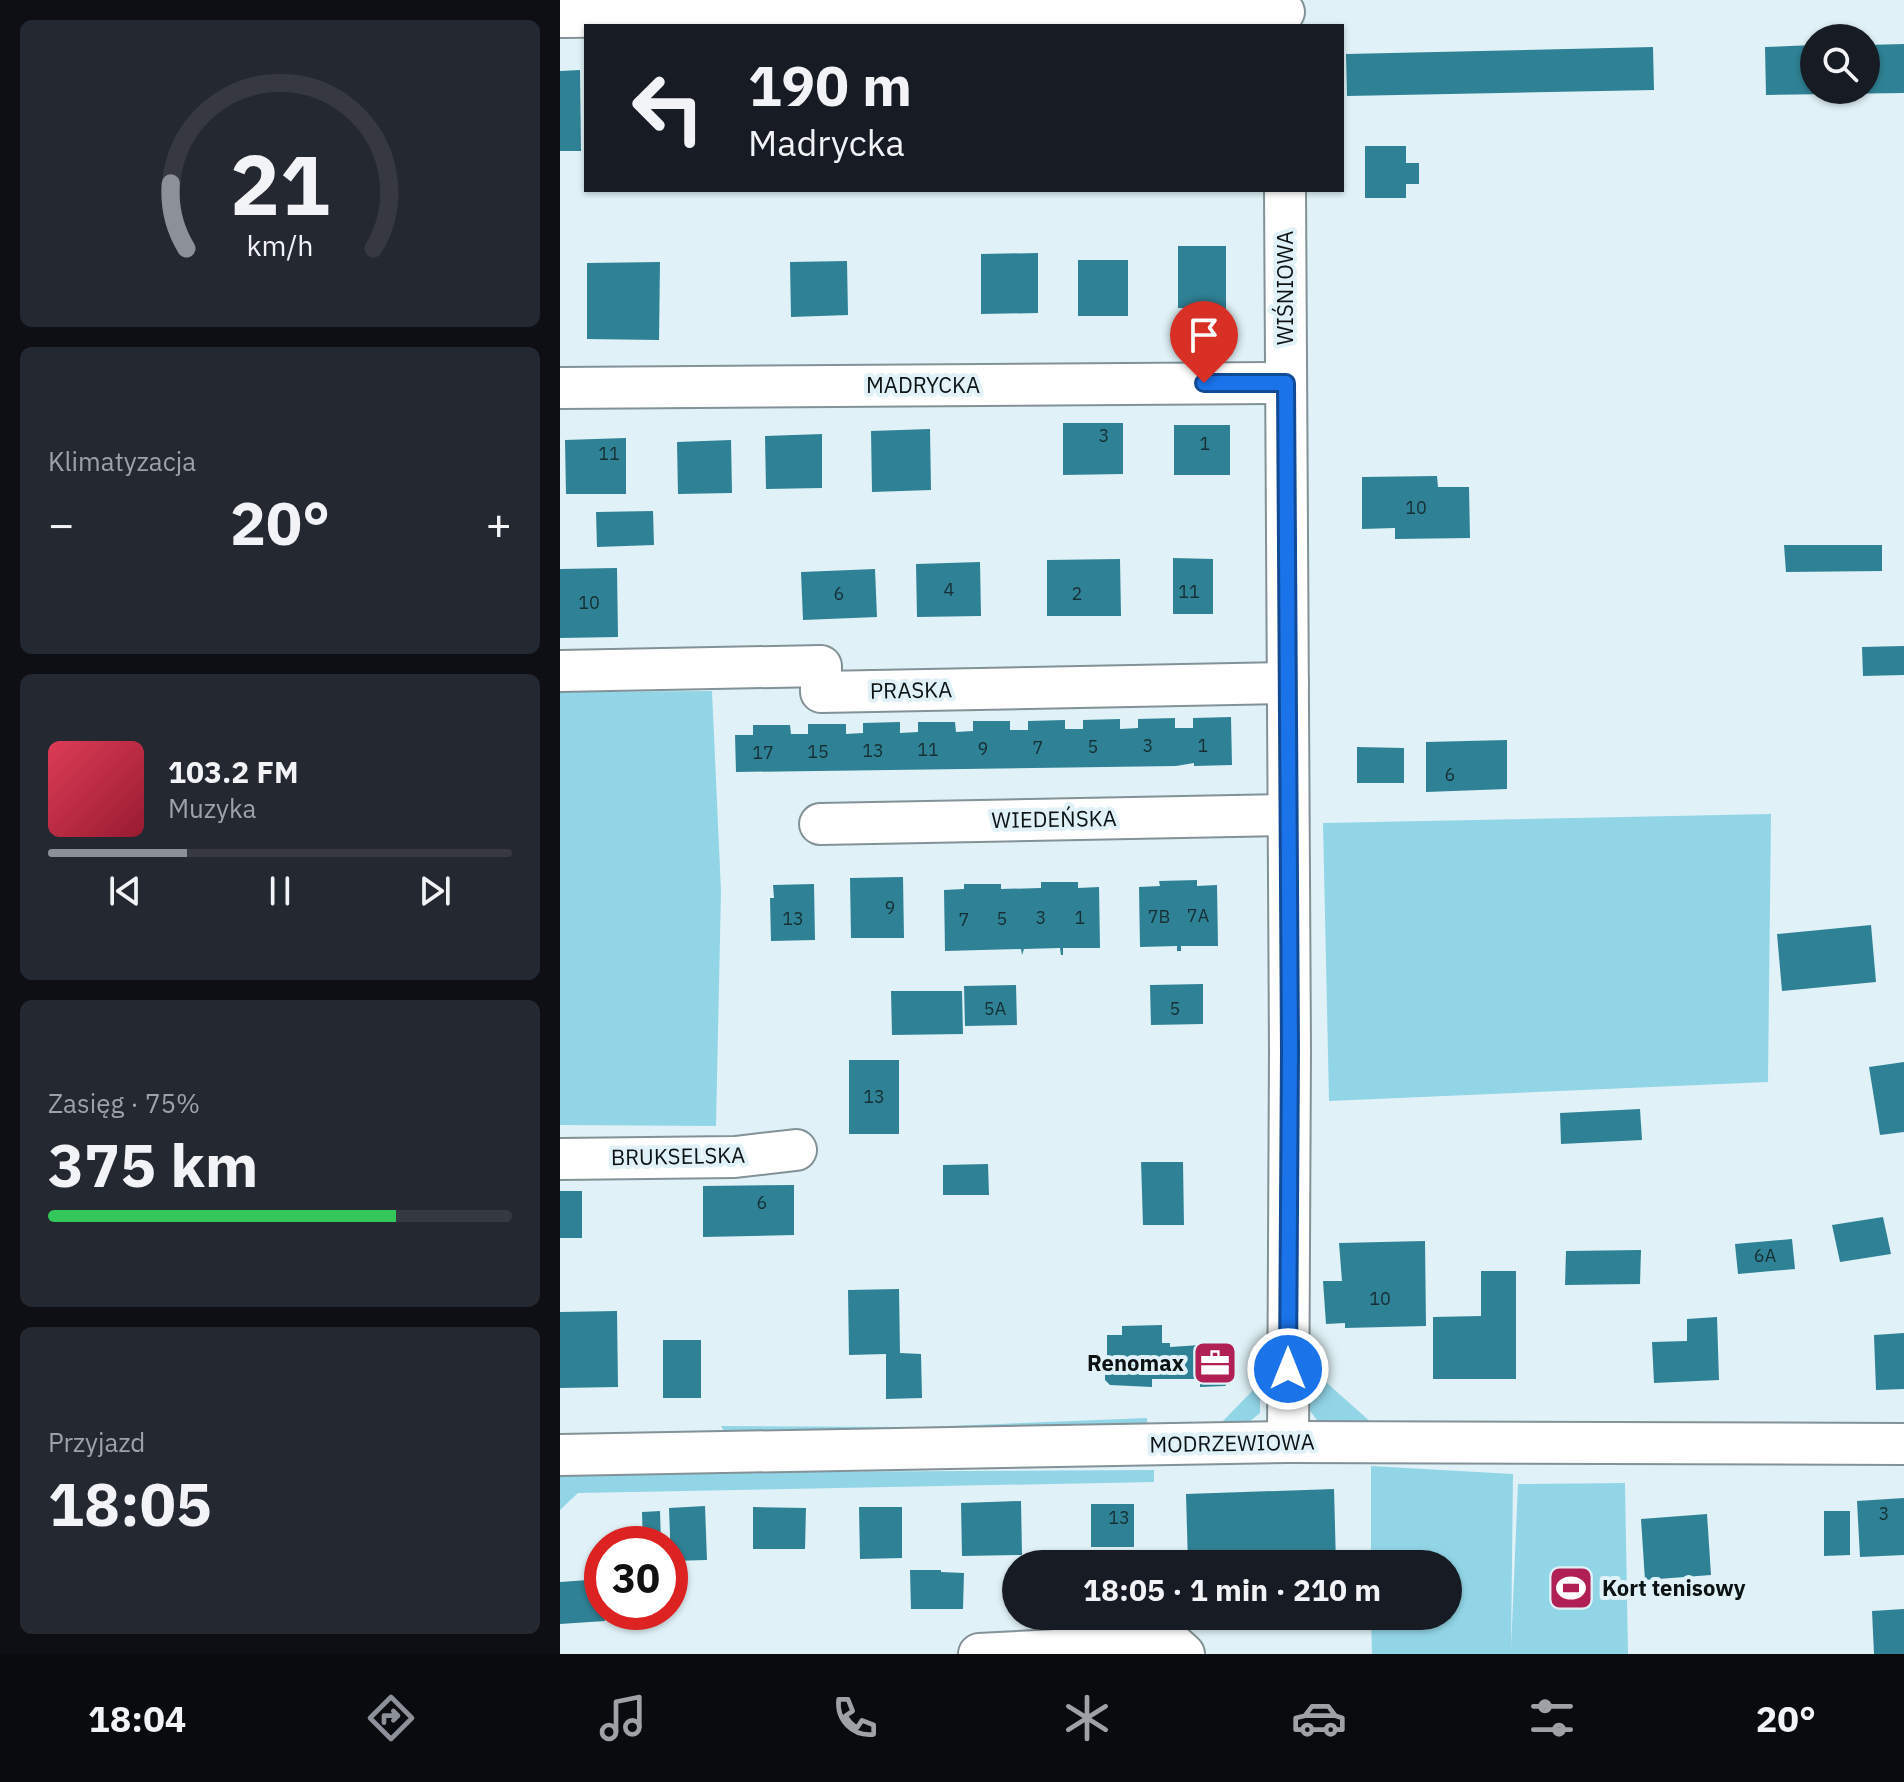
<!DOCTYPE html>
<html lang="pl">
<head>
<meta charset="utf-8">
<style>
	:root { --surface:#171b24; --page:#242831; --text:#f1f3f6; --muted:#9ea1a6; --line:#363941; --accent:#8c9099 }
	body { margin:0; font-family:"IBM Plex Sans",sans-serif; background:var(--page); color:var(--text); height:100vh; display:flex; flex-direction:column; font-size:30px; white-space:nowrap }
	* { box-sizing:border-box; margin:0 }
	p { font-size:26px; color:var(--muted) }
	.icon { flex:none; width:44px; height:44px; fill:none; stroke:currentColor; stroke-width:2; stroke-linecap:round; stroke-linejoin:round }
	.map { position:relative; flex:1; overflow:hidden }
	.panel { display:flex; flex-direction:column; gap:20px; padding:20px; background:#0d0f14; width:560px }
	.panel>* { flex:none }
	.banner { position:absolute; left:24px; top:24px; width:760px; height:168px; border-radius:0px; box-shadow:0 2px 6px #0004; background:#171b24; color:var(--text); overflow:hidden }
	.controls { position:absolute; left:1240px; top:24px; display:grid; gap:16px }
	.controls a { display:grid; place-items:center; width:80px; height:80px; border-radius:50%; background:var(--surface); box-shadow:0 2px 6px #0004; font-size:40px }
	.speed { position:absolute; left:24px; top:1526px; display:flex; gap:16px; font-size:40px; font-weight:700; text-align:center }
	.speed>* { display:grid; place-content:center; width:104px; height:104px; border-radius:50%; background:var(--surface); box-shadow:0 2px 6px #0004; line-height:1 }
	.speed .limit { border:12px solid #d22; background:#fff; color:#111 }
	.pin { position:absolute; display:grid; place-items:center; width:68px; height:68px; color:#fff; margin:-82px -34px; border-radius:50% 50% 50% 0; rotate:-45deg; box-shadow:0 0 8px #0007 }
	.pin .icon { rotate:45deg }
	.me { position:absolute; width:88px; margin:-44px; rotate:0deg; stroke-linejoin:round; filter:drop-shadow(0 0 6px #0008) }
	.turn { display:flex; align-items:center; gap:28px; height:168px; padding:0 32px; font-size:36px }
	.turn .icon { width:104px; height:104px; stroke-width:2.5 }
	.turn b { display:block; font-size:56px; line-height:68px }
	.big { font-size:60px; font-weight:700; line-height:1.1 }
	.panel .tile { flex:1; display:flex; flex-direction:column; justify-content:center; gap:12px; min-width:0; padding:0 28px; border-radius:12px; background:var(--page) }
	.panel .dial { align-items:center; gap:0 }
	.dial svg { height:208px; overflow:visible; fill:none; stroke:var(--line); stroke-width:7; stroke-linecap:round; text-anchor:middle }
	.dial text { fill:var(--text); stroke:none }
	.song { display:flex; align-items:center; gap:24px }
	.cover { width:96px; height:96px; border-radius:12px; background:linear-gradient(135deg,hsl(350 70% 55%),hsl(350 70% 35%)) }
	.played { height:8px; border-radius:4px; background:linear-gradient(90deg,var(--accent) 30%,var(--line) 30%) }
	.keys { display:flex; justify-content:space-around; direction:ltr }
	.heat { display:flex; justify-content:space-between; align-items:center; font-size:44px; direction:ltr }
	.charge { height:12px; border-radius:6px; background:linear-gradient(90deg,#34c759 75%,var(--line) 0) }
	.trip { position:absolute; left:442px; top:1550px; width:460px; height:80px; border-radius:40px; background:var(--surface); box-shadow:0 2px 6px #0004; font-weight:700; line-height:80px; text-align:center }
	.tab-bar { display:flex; height:128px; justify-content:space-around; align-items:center; background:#090b0e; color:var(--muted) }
	.tab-bar .icon { width:56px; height:56px }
	.tab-bar .selected { color:var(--accent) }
	.tab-bar b { font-size:36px; color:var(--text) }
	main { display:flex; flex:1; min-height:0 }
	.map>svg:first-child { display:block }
</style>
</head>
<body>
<main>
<section class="panel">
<div class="tile dial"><svg viewBox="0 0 100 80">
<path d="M14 69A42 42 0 1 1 86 69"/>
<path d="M14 69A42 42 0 0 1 8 44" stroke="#8c9099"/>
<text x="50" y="56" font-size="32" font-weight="700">21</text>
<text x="50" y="72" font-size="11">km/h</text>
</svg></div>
<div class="tile"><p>Klimatyzacja</p>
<div class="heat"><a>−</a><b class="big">20°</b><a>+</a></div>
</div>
<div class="tile">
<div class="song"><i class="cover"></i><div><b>103.2 FM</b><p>Muzyka</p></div></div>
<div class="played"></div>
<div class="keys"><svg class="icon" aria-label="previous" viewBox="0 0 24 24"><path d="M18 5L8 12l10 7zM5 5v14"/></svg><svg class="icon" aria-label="pause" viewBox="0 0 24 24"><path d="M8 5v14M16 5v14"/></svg><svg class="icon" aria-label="next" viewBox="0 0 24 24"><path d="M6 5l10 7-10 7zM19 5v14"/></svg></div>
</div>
<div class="tile"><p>Zasięg · 75%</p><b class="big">375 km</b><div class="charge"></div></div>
<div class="tile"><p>Przyjazd</p><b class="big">18:05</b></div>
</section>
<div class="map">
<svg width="1344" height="1654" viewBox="0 0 1344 1654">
	<rect width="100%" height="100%" fill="#e0f2f7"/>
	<g fill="#92d5e7">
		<path d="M152,691L161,891L156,1126L0,1125V692Z"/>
		<path d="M1211,814L1208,1082L769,1101L763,823Z"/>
		<path d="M750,1368L813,1424H760L747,1407Z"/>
		<path d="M700,1383V1413L684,1426L661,1423Z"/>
		<path d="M587,1418V1439L366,1441L365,1427Z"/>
		<path d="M161,1426L336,1427L333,1440H169Z"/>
		<path d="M811,1466L953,1474L951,1649L958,1484L1065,1483L1068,1654H812L811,1616H888V1564H811Z"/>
		<path d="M594,1470V1482L18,1493L0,1510V1474L6,1473Z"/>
	</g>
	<g fill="#2f8295">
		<path d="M1344,44V93L1206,95L1205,47L1254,45V90H1306V45Z"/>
		<path d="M1093,47L1094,90L787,96L786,54Z"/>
		<path d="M20,70L21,151H0V71Z"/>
		<path d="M805,146H846V163H859V184H846V198H805Z"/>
		<path d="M618,246H666V309L618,308Z"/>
		<path d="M478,253V313L421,314V254Z"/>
		<rect x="518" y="260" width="50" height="56"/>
		<path d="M287,261L288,315L231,317L230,262Z"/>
		<path d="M100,262L99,340L27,339V263Z"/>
		<path d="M503,423H563V474L503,475Z"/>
		<rect x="614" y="425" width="56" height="50"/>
		<path d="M370,429L371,490L312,492L311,431Z"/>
		<path d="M262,434V488L206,489L205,436Z"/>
		<path d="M66,438V494H6L5,440Z"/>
		<path d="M171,440L172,493L118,494L117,442Z"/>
		<path d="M877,476L878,487H909L910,538L835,539V528L802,529V477Z"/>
		<path d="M93,511L94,545L37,547L36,512Z"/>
		<path d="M1224,545H1322V571L1226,572Z"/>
		<path d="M613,558L653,559V614H613Z"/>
		<path d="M560,559L561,616H487V560Z"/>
		<path d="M420,562L421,616L357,617L356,564Z"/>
		<path d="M57,568L58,637L0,638V569Z"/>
		<path d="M315,569L317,617L243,620L241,572Z"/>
		<path d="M1344,646V675L1303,676L1302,647Z"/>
		<path d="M671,717L672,765L634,766V763L616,766L176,772L175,735H193V725H230L231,734H248V724H286V734L303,733V723L340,722V733L358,732V722H395L396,732L413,731V721H450V730H468V721L505,720V729H523V720L560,719V729L578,728V719L615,718V728H633V718Z"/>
		<path d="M947,740V789L866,792V742Z"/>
		<path d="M797,747L844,748V783H797Z"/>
		<path d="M343,877L344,938H291L290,878Z"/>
		<path d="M637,880V886L657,885L658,946H621V951H617V946L580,947L579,887L600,886L599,881Z"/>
		<path d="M481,882H518V888L539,887L540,948H503V955H501L500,948L464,949L462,955L461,949L385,951L384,890L404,889V884H441V889L481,888Z"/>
		<path d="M254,884L255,940L211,941L210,898H214L213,885Z"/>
		<path d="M1311,925L1316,982L1222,991L1217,934Z"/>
		<path d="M643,984V1024L591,1025L590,985Z"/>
		<path d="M456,985L457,1025L405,1026L404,986Z"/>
		<path d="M331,991H402L403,1034L332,1035Z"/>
		<rect x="289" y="1060" width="50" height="74"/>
		<path d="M1344,1062V1132L1320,1135L1309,1067Z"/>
		<path d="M1080,1109L1082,1140L1001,1144L1000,1113Z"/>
		<path d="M581,1162H623L624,1225H583Z"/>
		<path d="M428,1164L429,1195H383V1165Z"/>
		<path d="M234,1185V1235L143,1237V1186Z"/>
		<rect x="0" y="1191" width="22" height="47"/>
		<path d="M1323,1217L1331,1254L1280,1262L1272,1225Z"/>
		<path d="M1232,1239L1235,1269L1178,1274L1175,1244Z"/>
		<path d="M865,1241L866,1326L785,1328V1323L766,1324L763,1281H782L779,1243Z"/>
		<path d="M1081,1250L1080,1284L1005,1285L1006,1251Z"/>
		<path d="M921,1271H956V1379H873V1317L921,1316Z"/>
		<path d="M339,1289L340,1353L361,1354L362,1398L326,1399V1354L289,1355L288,1290Z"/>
		<path d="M57,1311L58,1387L0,1388V1312Z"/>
		<path d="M1157,1317L1159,1380L1094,1383L1092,1342L1127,1341V1319Z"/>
		<path d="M602,1325V1343H610V1347L670,1343L672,1379L665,1386L640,1387V1379H592V1387L550,1385L545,1380V1371L547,1370V1335H562V1326Z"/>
		<path d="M1344,1333V1389L1316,1390L1314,1335Z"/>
		<rect x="103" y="1340" width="38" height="58"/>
		<path d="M774,1489L776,1564H628L626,1494Z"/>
		<path d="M1344,1498V1555L1300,1557L1297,1501Z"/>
		<path d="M461,1501L462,1555L402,1556L401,1503Z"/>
		<rect x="531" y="1504" width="43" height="43"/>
		<path d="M145,1506L147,1560L111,1561L109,1508Z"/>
		<path d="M193,1507L246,1508L245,1549H193Z"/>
		<path d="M299,1507H342V1558L300,1559Z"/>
		<path d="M100,1511L101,1544H83L82,1512Z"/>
		<path d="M1264,1511H1290V1555L1264,1556Z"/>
		<path d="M1147,1514L1151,1575L1085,1580L1081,1519Z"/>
		<path d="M350,1570H381V1572L404,1573L403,1609H351Z"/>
		<path d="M42,1579V1612H44L45,1621L0,1624V1582Z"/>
		<path d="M1344,1609V1654H1314L1312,1611Z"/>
	</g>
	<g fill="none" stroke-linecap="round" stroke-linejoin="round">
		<g stroke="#829297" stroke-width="44">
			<g id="minor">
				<path d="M0,17L724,12"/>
				<path d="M725,190L730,1051L728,1442"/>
				<path d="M0,388L726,383"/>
				<path d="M0,671L261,666V692L728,683"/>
				<path d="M260,824L728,815"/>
				<path d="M0,1159L175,1157L236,1150"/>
				<path d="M0,1455L728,1442L1344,1444"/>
				<path d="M419,1654L613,1644L624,1654"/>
			</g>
		</g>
		<use href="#minor" stroke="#fff" stroke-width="40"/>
	</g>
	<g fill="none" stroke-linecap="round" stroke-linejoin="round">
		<g stroke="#114b97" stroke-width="20">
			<path id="route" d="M644,383H726L730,1051L728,1369"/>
		</g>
		<use href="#route" stroke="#1a73e8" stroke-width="14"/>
	</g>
	<defs>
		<g id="office-square" transform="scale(2.3)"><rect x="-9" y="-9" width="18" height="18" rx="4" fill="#b02054" stroke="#e0f2f7"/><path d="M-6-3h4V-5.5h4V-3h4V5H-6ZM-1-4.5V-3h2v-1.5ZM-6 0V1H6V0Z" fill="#fff"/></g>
		<g id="stadium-square" transform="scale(2.3)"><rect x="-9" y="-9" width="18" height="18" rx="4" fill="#b02054" stroke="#e0f2f7"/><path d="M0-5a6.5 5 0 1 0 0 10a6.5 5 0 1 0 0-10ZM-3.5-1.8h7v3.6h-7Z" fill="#fff"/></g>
	</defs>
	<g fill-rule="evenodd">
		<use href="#office-square" x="655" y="1363"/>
		<use href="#stadium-square" x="1011" y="1588"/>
	</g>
	<g text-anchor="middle" stroke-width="8" stroke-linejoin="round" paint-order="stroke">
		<g font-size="18" fill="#162f34">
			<text x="544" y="442">3</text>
			<text x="645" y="450">1</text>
			<text x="49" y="460">11</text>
			<text x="856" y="514">10</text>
			<text x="389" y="596">4</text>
			<text x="629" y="598">11</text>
			<text x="279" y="600">6</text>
			<text x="517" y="600">2</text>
			<text x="29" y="609">10</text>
			<text x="588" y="752">3</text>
			<text x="643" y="752">1</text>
			<text x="533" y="753">5</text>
			<text x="478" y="754">7</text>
			<text x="423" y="755">9</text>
			<text x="368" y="756">11</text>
			<text x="313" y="757">13</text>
			<text x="258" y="758">15</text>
			<text x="203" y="759">17</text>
			<text x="890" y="781">6</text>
			<text x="330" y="914">9</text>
			<text x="638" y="922">7A</text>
			<text x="599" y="923">7B</text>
			<text x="481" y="924">3</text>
			<text x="520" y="924">1</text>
			<text x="233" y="925">13</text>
			<text x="442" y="925">5</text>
			<text x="404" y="926">7</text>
			<text x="435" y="1015">5A</text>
			<text x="615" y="1015">5</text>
			<text x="314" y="1103">13</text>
			<text x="202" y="1209">6</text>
			<text x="1205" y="1262">6A</text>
			<text x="820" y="1305">10</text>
			<text x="1324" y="1520">3</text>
			<text x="559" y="1524">13</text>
		</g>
		<g font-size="22" fill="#0d1314" stroke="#e0f2f7">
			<text transform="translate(725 288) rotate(-90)" y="8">WIŚNIOWA</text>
			<text x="363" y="393">MADRYCKA</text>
			<text transform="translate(351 690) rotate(-1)" y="8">PRASKA</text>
			<text transform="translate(494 819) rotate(-1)" y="8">WIEDEŃSKA</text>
			<text transform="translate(118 1156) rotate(-1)" y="8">BRUKSELSKA</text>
			<text transform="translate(672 1443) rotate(-1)" y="8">MODRZEWIOWA</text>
		</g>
		<g font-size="22" font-weight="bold" fill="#0d1314" stroke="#e0f2f7" text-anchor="end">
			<text x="624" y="1371">Renomax</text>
			<text x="1042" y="1596" text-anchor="start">Kort tenisowy</text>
		</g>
	</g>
</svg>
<div class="controls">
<a><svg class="icon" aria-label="search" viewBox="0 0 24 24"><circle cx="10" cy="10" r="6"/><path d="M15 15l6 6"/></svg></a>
</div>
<div class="speed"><div class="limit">30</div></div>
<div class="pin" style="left:644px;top:383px;background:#d93025"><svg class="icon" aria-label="arrive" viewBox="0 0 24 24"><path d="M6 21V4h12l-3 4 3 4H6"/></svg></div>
<svg class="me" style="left:728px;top:1369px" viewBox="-20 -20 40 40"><circle r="17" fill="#1a73e8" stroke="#fff" stroke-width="3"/><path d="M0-11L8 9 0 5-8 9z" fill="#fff"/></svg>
<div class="trip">18:05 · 1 min · 210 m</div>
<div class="banner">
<div class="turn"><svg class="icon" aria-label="left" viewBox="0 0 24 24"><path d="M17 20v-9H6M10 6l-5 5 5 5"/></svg><div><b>190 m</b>Madrycka</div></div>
</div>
</div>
</main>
<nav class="tab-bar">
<b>18:04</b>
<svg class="icon selected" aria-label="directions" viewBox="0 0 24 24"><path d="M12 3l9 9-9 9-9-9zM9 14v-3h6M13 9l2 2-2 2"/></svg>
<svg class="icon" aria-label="music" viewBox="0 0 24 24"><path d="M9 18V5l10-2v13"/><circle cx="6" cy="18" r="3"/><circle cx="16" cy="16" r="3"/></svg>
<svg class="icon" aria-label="phone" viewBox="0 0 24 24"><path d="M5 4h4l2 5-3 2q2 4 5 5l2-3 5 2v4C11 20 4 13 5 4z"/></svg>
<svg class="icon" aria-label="climate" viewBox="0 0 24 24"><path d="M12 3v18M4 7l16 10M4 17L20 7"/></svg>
<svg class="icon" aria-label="car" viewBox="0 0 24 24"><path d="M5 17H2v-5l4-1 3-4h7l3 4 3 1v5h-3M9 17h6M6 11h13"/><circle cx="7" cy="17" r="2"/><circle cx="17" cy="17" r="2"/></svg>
<svg class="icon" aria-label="filters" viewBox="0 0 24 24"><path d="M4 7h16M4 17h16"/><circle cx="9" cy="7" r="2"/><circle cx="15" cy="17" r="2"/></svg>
<b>20°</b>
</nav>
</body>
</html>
